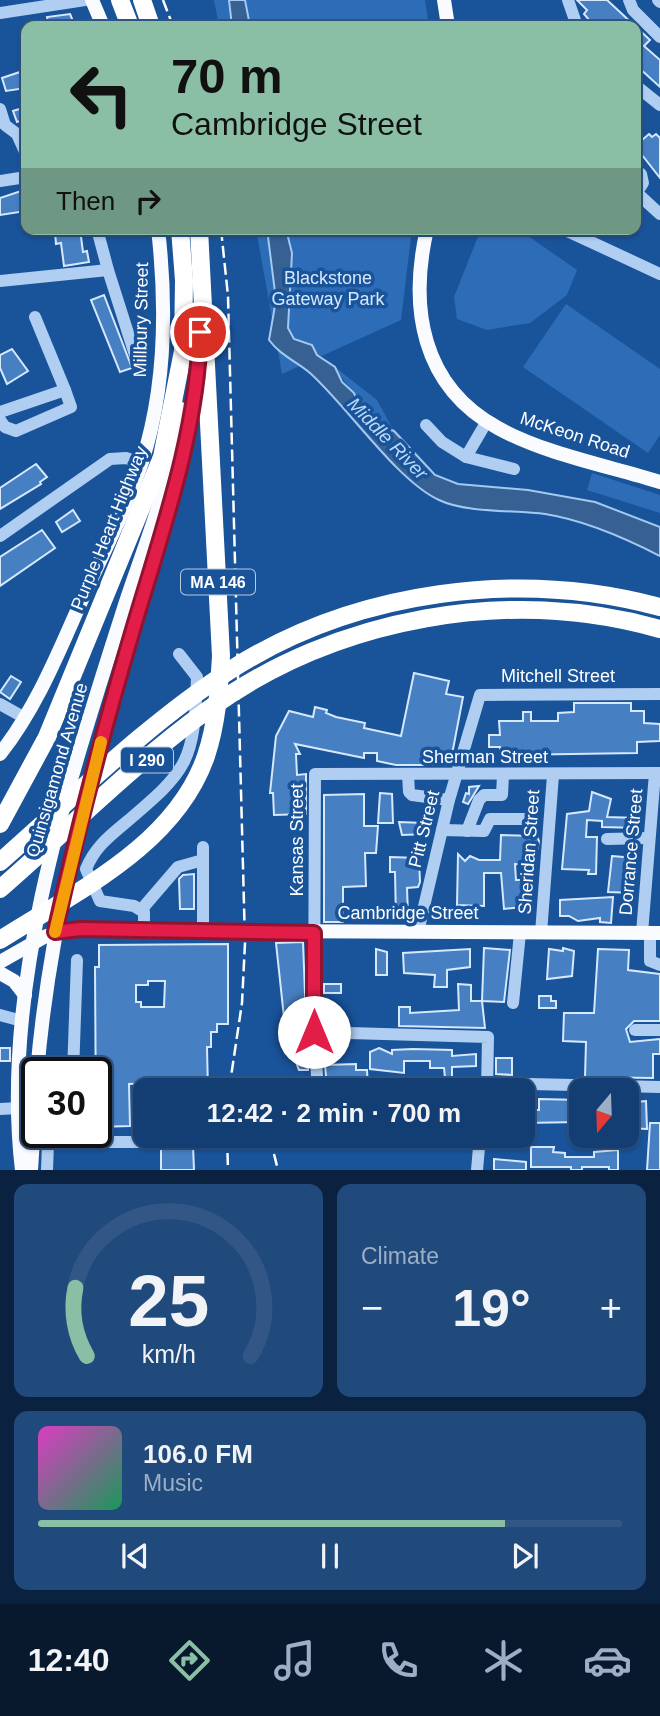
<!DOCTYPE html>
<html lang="en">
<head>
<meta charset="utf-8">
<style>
	:root { --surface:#133e74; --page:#20497c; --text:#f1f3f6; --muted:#9daec5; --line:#325786; --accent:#8abfa5 }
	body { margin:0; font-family:Arial,sans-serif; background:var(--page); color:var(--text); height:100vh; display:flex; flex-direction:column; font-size:26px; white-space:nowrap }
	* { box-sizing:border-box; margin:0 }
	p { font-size:23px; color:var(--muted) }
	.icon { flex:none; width:38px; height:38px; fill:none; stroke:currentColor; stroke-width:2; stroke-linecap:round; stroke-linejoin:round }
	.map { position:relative; height:1170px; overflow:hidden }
	.sheet { display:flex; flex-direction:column; gap:14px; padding:14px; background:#0a2240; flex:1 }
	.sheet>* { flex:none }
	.guide { position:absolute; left:21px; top:21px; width:620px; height:214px; border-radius:14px; box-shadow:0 2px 5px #0004,0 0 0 2px var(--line); background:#8abfa5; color:#111; overflow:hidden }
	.needle { width:46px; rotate:199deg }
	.buttons { position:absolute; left:569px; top:1078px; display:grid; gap:14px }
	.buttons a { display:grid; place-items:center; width:70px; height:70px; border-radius:14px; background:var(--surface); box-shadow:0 2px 5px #0004,0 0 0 2px var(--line); font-size:35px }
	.speed { position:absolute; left:21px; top:1057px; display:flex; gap:14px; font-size:35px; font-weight:700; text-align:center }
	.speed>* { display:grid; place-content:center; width:91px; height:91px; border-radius:50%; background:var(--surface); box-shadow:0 2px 5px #0004,0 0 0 2px var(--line); line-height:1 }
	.speed .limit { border:4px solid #111; border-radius:10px; background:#fff; color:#111 }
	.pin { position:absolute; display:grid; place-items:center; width:60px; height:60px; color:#fff; margin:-30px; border:4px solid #fff; border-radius:50%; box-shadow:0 2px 7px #0007 }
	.me { position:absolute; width:77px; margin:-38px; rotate:0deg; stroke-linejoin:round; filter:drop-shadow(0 0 5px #0008) }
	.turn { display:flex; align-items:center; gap:24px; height:147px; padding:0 35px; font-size:32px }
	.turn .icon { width:91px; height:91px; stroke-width:2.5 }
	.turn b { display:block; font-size:49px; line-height:60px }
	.then { display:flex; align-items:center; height:66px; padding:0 35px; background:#0003; gap:14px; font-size:26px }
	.big { font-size:52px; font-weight:800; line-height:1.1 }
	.sheet .widget { flex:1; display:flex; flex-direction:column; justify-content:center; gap:10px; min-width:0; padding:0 24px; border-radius:14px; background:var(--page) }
	.sheet .dial { align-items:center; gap:0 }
	.dial svg { height:182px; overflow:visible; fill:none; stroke:var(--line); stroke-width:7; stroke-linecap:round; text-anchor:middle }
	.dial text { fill:var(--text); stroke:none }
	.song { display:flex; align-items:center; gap:21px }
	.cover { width:84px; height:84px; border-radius:10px; background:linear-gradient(135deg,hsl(310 70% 55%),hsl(150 70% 35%)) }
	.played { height:7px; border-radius:4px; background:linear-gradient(90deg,var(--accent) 80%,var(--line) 80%) }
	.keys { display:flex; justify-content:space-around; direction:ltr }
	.heat { display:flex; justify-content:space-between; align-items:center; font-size:38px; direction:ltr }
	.sheet .tiles { flex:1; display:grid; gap:14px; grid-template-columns:1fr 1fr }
	.widget:last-child { grid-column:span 2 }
	.trip { position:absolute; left:133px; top:1078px; width:402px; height:70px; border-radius:14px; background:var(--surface); box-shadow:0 2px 5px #0004,0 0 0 2px var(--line); font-weight:800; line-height:70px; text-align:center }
	.menu { display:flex; height:112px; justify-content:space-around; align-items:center; background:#08192e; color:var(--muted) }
	.menu .icon { width:49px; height:49px }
	.menu .selected { color:var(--accent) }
	.menu b { font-size:32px; color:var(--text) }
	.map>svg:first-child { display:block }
</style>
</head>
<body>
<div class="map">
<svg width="660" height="1170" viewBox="0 0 660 1170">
	<rect width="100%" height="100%" fill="#19539a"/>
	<g fill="#2d6db7">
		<path d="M214,0H425L429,26H219Z"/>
		<path d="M256,229H412L401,320L282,374Z"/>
		<path d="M481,229H518L577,270L567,295L530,323L487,330L457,319L454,297Z"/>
		<path d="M566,304L660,369V435L648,453L523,367Z"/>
		<path d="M335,367L377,400L394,431C364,422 369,419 354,395C348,385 341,378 335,367Z"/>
		<path d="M592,473L660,495V513L587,490Z"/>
	</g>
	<g fill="#376093" stroke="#a2c9f3" stroke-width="2">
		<path d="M229,0H245L250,26H232Z"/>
		<path d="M267,229H286L292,253L288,328L294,339L312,345L317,355L335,367L342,382L354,393L365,418L374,425L394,431L435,475L458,484L528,490L595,502L660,527V556C625,538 584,520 545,514C515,510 466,513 439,500C397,481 347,406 310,373C296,361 281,356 269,340L276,300Z"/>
	</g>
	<g fill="#467fc2" stroke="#d6e8fc" stroke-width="2" fill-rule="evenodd">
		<path d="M577,0H607L635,26H594L584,14L587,10Z"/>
		<path d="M70,14L75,26H49L47,17Z"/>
		<path d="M635,26L650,40L644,46L660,60V87L638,67L642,63L635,56Z"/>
		<path d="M26,70V88L6,91L2,78Z"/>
		<path d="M26,107V119L17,122L13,111Z"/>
		<path d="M649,134L652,137L656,134L660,138V178L635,146Z"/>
		<path d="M21,191L26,193V211L0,215V198Z"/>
		<path d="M73,229H80L83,252L87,251L89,262L64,266L61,243L56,244L55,232Z"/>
		<path d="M104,295L132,368L120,372L91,300Z"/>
		<path d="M12,349L28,371L7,384L0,368V355Z"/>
		<path d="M36,464L47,477L40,482L41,484L0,509V488Z"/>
		<path d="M73,510L80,521L62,532L56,522Z"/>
		<path d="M42,530L55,548L0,586V557Z"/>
		<path d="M414,673L449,681L446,694L463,697L450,765H396L377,761V753H364V758L295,744L300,754H296L297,775L306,774V814L274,815L273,793H270L276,736L289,711L313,717L315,707L327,710L326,713L336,717L365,723L364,728L401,736Z"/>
		<path d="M11,676L21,682L10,699L0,692Z"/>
		<path d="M574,703H631V711H644V723L660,724V741L637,742V753L500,755V747H489V735H500L499,721H523V712H531V721H558V713L574,712Z"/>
		<path d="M479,786L468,804L463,802L466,793L469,794V787Z"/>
		<path d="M592,792L611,799L607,817L639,818V828L602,827V821L587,820L586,837H597L596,874H588L589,870L562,869L567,814L589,811Z"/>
		<path d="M380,793L392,794L393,823H378Z"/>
		<path d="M364,794V826H378L376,853H365L366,886L343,887V922H324V795Z"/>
		<path d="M399,822L424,823L427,834L402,835Z"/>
		<path d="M501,835L537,836L539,841L534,865L515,864L516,880H522L523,907L504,909L501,873H484V906L457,905L458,854L465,861L470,856L479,860H500Z"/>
		<path d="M612,856L635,858L634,893L608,892Z"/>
		<path d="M390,857L419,858L420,882L418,887L407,888L408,914H411V922L396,920L395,872H390Z"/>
		<path d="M194,874V909H180L179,879L183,875Z"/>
		<path d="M613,897L611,923L600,922V918L578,921L569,916H560V900Z"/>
		<path d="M303,942L308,1070H299L286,1036L276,943Z"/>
		<path d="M228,944V1024H217V1032H211V1047H207L208,1090H155V1083L129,1084L130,1126L96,1127L95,967H99V945ZM148,981H165L164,1007H141V1002H136V985H148Z"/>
		<path d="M484,948L510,950L504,1002L482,1001Z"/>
		<path d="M563,948L574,951L572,976L547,979L549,949L563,951Z"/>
		<path d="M376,949L387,952V975H376Z"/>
		<path d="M470,949V967L447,970V987H434L435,975L404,973L403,953Z"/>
		<path d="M598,949L629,950L628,970L660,974V1021H634L626,1029L630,1042L660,1039V1054H653V1078L585,1077L586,1042L563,1041L564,1013H594Z"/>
		<rect x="324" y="984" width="17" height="9"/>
		<path d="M458,984L471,985V1001H482L485,1028L399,1026V1007H410V1013L459,1010Z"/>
		<path d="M539,996H551V1001H556V1008H539Z"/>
		<rect x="0" y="1048" width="10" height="13"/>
		<path d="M379,1048L392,1054V1050L413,1049L452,1050V1056L476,1054V1066L452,1067V1077L445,1078L444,1068H430V1061H404V1073L370,1069V1052Z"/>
		<path d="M496,1058H512V1075L496,1074Z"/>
		<path d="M356,1064V1070H367L368,1087L365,1090L327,1088L325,1065Z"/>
		<path d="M410,1080L423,1081L422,1089H410Z"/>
		<path d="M539,1099L581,1100V1122L523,1123V1110H539Z"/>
		<path d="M646,1101L647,1129L626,1128V1109H635V1102Z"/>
		<path d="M650,1123H660V1170H647Z"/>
		<path d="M157,1136H200V1145H193L194,1170H161V1145H157Z"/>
		<path d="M632,1136L631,1147L614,1148L613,1137Z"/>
		<path d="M531,1147H554L553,1152L565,1153V1157H594V1152L618,1150V1170H609V1167H582V1170H571V1167H531Z"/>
		<path d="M494,1159L526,1162V1170H494Z"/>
	</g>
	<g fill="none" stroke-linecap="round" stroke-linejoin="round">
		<g stroke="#afcef1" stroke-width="12">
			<path d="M568,0L577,26"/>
			<path d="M629,0L633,10L660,37"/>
			<path d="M658,0L660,2"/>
			<path d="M0,13L85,0"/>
			<path d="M635,85L660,105"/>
			<path d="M0,109L5,125L17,134L26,154"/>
			<path d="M635,169L641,174L643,183L635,195"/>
			<path d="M0,181L26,177"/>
			<path d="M637,193L660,214"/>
			<path d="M563,229L660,274"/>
			<path d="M108,270L135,355"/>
			<path d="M0,281L108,270L97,229"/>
			<path d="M0,412L65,390L35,317"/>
			<path d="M0,420L5,427L16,431L71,407L65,390"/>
			<path d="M426,425L442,442L466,457L487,421"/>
			<path d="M466,457L514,469"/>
			<path d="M0,536L110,459L126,458L141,463"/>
			<path d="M0,704L25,718"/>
			<path d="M408,775L409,792L412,795L449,800"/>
			<path d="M442,830L484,831L490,819H533"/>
			<path d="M467,831L479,800L484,795H502L503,775"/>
			<path d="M607,839L648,838"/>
			<path d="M141,910L178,867L203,860"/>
			<path d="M144,931V912L134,906L100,901L86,869C94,849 107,838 124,824C189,769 194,763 197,677L179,654"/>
			<path d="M203,932V847"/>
			<path d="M418,932L449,800L480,695L660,694"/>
			<path d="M541,933L553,775"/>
			<path d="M642,933L655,773"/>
			<path d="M650,933V961L660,965"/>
			<path d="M513,1003L520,933"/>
			<path d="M0,1015L22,1021"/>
			<path d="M635,1030H660"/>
			<path d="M314,1032L488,1037L487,1090"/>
			<path d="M73,1073L77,960"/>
			<path d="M488,1083L660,1087"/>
			<path d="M318,1090L314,1032L315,774L660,773"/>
			<path d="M0,1109L19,1108"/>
			<path d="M371,1136L378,1139L479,1140"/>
			<path d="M23,1142H141V1099"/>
			<path d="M47,1170L48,1143"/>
			<path d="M477,1170L480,1136"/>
		</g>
		<g stroke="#f9fbff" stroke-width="14">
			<path d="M92,0L103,26"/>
			<path d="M444,0L448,26"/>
			<path d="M427,229C409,307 421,386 498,428C545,454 609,466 660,482"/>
			<path d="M0,754C36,708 57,656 80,604C101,557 126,510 142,462C166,387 167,307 158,229"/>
			<path d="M0,962L44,937L66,930L660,933"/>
			<path d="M0,973L14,981L25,995"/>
			<path d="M37,1073C49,928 86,788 127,649C156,551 191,454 199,352"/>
			<path d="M22,1170C0,988 68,784 123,611C139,559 181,459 179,408"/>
			<path d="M31,1170L37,1077"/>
		</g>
		<g stroke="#fff" stroke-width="18">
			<path d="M120,0L130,26"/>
			<path d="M142,0L151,26"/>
			<path d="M0,824L47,737L162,457L183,351L184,280L180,229"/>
			<path d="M0,862C75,796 148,723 232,669C356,590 519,569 660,607"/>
			<path d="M0,889C69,829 135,762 209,709C336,617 510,586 660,629"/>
			<path d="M0,940C75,892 175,846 206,756C217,723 219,690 221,656L199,229"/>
		</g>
		<g stroke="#fff" stroke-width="2.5" stroke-dasharray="12 5" stroke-linecap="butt">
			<path d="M163,0L173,26"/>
			<path d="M221,229L228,296L245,943L242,1003L229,1090"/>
			<path d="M227,1136L228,1170"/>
			<path d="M274,1154L278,1170"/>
		</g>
	</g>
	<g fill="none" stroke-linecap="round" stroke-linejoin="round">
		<g stroke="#92132f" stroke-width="18">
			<path id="route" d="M200,332C197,436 161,534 132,633C103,732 77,831 55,932L80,929L314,933V1032"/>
		</g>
		<use href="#route" stroke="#e11d48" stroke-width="12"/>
		<path stroke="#f59e0b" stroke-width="12" d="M55,932L101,742"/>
	</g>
	<g text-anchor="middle" stroke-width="7" stroke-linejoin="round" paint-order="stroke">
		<g fill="#19539a" stroke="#bacbe1" stroke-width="2">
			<rect x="181" y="569.5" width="74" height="25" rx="5"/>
			<rect x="121" y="747.5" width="52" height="25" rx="5"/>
		</g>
		<g font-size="16" font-weight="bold" fill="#fff">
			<text x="218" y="588">MA 146</text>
			<text x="147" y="766">I 290</text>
		</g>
		<g font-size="18" fill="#d6e8fc" stroke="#19539a">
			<text x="328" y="284">Blackstone<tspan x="328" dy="21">Gateway Park</tspan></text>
		</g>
		<g font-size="18" fill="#fff" stroke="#19539a">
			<text transform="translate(141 320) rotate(-89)" y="6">Millbury Street</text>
			<text transform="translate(575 435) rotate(18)" y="6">McKeon Road</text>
			<text transform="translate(109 528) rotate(-68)" y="6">Purple Heart Highway</text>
			<text x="558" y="682">Mitchell Street</text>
			<text x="485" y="763">Sherman Street</text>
			<text transform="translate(57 770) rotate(-74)" y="6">Quinsigamond Avenue</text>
			<text transform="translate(424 829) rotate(-76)" y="6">Pitt Street</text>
			<text transform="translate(297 840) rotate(-90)" y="6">Kansas Street</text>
			<text transform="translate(529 852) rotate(-86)" y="6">Sheridan Street</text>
			<text transform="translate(631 852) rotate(-85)" y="6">Dorrance Street</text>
			<text x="408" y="919">Cambridge Street</text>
		</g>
		<g font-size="19" font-style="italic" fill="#bcd8f7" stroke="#19539a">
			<text transform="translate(388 438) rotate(46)" y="7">Middle River</text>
		</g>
	</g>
</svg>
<div class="buttons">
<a><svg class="needle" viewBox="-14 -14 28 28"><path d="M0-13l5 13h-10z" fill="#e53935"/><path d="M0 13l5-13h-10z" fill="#9daec5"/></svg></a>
</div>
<div class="speed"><div class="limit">30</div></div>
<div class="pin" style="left:200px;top:332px;background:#d93025"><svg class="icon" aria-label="arrive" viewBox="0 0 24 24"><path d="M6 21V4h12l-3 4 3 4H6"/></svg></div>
<svg class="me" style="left:314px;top:1032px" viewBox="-20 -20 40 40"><circle r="19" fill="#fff"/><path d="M0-13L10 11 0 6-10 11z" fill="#e11d48"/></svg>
<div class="trip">12:42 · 2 min · 700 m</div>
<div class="guide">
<div class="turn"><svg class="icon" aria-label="left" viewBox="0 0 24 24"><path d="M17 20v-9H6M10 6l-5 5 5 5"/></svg><div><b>70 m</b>Cambridge Street</div></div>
<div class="then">Then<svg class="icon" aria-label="right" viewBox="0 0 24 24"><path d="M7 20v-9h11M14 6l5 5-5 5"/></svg></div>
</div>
</div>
<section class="sheet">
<div class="tiles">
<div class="widget dial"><svg viewBox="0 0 100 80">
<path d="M14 69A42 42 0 1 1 86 69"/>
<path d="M14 69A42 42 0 0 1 9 39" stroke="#8abfa5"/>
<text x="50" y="56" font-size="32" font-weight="700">25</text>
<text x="50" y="72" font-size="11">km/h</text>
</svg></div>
<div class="widget"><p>Climate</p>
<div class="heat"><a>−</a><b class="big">19°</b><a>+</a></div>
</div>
<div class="widget">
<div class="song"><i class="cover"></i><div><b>106.0 FM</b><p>Music</p></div></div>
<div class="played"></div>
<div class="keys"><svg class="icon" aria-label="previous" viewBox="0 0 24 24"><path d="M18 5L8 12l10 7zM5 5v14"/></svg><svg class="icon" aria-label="pause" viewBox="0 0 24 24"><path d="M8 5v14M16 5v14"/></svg><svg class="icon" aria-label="next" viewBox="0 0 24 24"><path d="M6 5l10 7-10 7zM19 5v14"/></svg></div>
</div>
</div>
</section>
<nav class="menu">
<b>12:40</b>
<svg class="icon selected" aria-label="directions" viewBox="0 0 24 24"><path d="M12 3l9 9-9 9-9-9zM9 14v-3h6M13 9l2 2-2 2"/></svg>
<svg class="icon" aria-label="music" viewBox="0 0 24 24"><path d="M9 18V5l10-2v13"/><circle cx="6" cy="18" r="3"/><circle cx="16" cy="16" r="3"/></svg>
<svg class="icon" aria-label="phone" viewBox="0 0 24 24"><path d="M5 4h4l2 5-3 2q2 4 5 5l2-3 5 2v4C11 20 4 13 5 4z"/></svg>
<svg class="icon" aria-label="climate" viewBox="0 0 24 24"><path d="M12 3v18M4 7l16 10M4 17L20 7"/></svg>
<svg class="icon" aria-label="car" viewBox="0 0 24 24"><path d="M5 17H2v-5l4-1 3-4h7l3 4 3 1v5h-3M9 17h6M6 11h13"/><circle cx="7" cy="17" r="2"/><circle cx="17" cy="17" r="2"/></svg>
</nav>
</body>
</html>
